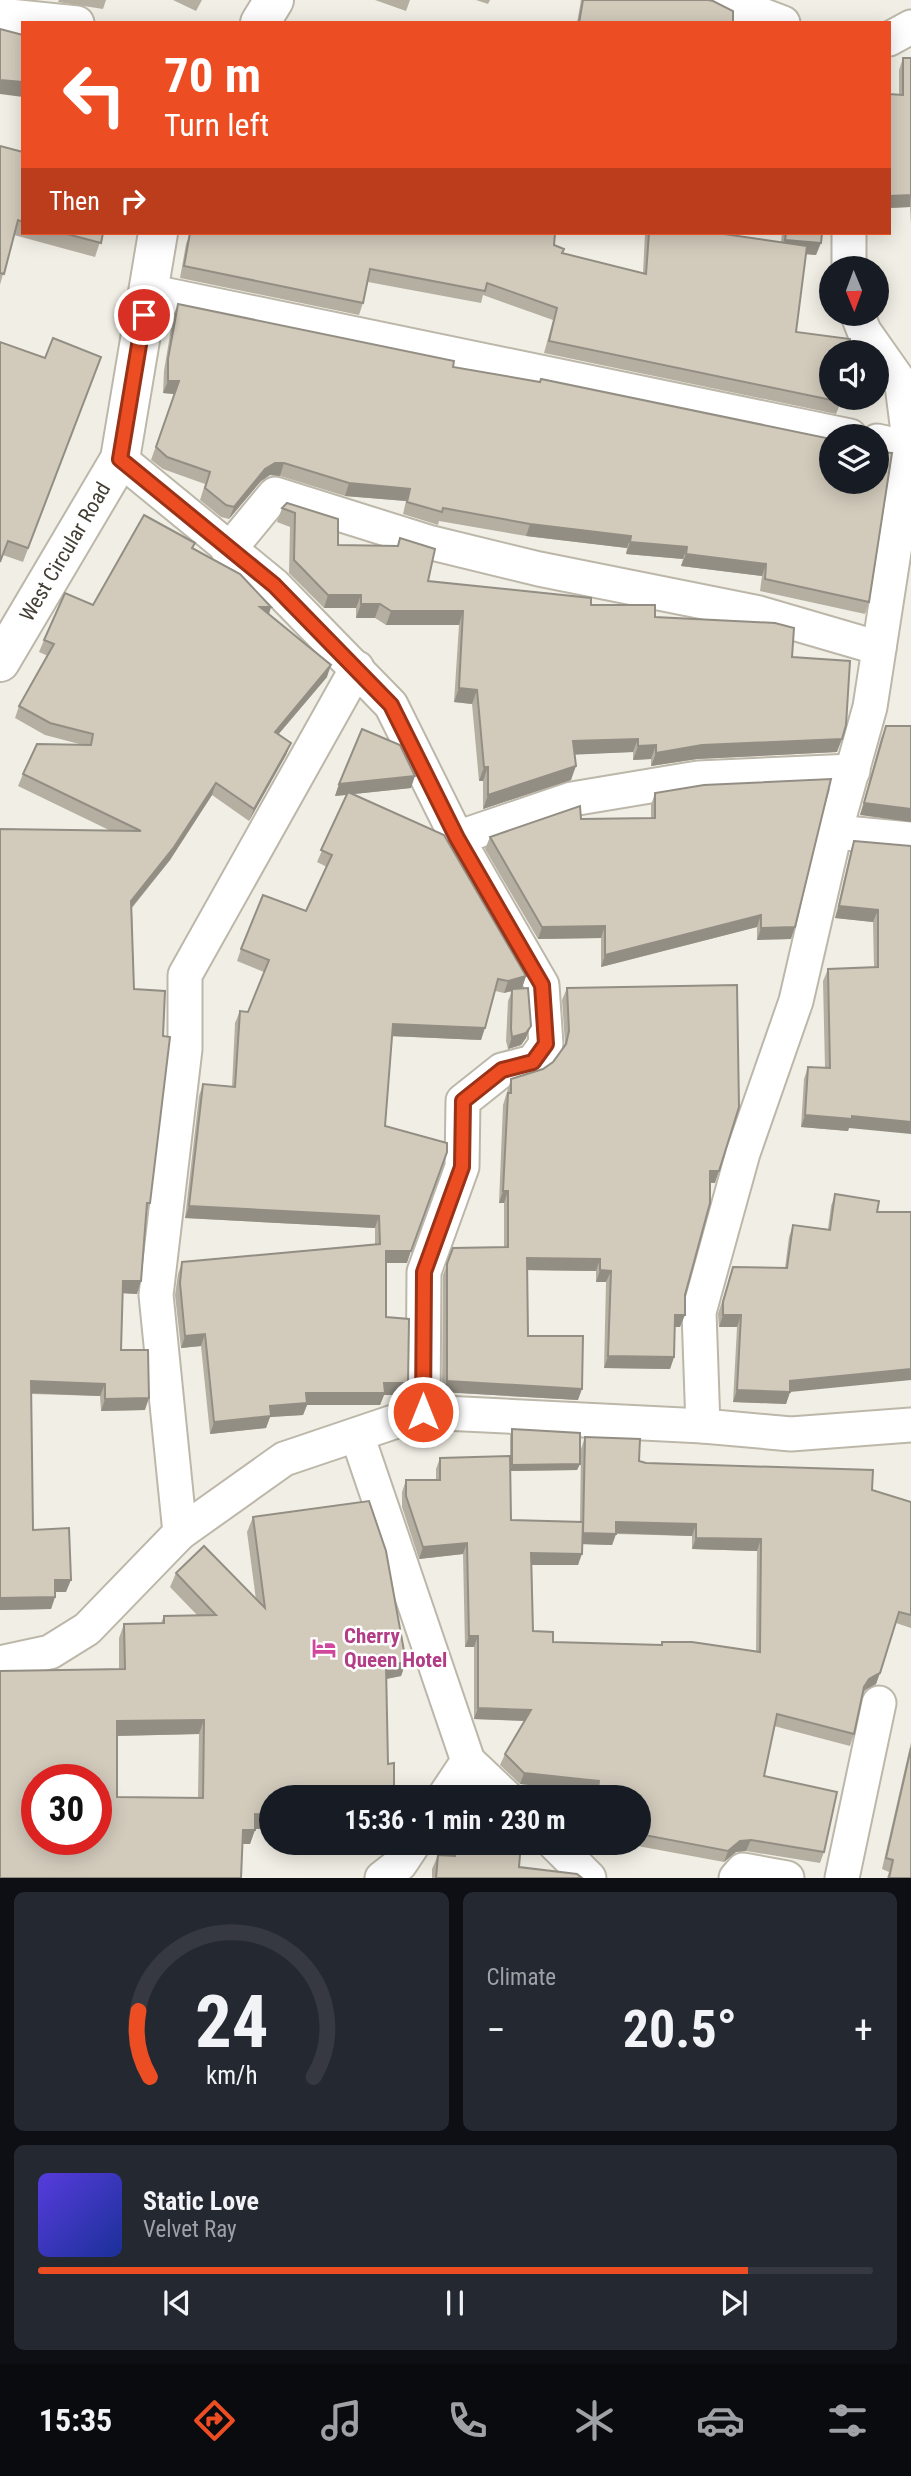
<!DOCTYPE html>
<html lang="en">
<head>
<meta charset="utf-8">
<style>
	:root { --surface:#171b24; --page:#242831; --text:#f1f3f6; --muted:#9ea1a6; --line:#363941; --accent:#ec4d22 }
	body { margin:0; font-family:"Roboto Condensed",sans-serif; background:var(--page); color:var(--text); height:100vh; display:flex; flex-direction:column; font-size:26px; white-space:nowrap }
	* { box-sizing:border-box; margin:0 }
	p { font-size:23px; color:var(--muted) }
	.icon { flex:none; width:38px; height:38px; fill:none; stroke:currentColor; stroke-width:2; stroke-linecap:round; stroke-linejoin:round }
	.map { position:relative; height:1878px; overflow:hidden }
	.panel { display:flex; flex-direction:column; gap:14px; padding:14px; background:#0d0f14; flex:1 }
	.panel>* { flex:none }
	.top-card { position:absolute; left:21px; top:21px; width:870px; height:214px; border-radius:0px; box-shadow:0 4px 18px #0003; background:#ec4d22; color:#fff; overflow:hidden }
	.needle { width:46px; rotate:179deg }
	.fabs { position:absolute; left:819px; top:256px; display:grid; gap:14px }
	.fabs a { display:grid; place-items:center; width:70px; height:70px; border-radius:50%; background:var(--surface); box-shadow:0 4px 18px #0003; font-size:35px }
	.speed { position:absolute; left:21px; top:1764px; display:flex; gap:14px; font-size:35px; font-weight:700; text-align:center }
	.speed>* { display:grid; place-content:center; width:91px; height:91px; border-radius:50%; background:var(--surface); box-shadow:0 4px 18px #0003; line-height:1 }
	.speed .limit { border:10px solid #d22; background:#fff; color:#111 }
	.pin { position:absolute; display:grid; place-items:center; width:60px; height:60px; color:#fff; margin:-30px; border:4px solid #fff; border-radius:50%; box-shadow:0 2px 7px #0007 }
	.me { position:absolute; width:77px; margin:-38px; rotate:0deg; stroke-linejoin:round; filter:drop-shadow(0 0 5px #0008) }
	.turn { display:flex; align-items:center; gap:24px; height:147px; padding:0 28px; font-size:32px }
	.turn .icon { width:91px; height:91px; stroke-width:2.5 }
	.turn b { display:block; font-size:49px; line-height:60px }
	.then { display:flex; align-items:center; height:66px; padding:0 28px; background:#0003; gap:14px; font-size:26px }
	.big { font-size:52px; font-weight:700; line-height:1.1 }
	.panel .tile { flex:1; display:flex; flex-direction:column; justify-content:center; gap:10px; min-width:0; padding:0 24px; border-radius:10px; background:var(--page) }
	.panel .dial { align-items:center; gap:0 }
	.dial svg { height:182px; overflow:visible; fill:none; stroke:var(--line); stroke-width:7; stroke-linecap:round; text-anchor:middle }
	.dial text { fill:var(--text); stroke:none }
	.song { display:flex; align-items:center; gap:21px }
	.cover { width:84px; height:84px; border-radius:10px; background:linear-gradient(135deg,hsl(250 70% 55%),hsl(230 70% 35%)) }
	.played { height:7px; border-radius:4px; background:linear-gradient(90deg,var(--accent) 85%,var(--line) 85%) }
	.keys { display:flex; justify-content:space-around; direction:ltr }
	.heat { display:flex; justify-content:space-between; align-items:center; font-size:38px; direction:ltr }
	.panel .tiles { flex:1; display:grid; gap:14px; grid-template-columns:1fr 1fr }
	.tile:last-child { grid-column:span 2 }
	.trip { position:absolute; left:259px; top:1785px; width:392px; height:70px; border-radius:35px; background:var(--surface); box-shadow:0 4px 18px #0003; font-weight:700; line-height:70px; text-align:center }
	.tab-bar { display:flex; height:112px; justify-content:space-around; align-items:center; background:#090b0e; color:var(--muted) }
	.tab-bar .icon { width:49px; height:49px }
	.tab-bar .active { color:var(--accent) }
	.tab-bar b { font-size:32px; color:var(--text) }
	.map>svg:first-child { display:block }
</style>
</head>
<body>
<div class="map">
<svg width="911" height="1878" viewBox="0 0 911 1878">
	<rect width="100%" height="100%" fill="#f1efe5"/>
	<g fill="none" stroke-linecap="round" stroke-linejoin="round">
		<g stroke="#bcb7a9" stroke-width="37">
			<g id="minor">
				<path d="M723,0L783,23"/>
				<path d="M0,15L77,23"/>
				<path d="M889,39L911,27"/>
				<path d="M849,233V268"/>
				<path d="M148,291L850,436"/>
				<path d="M877,441L910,448"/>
				<path d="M120,459L274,585L391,705L457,838L542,985L546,1044L533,1062L502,1070L463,1101L462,1167L424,1272L423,1412"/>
				<path d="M228,551L275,494L428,542L539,569L759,613L879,648"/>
				<path d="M835,832L911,839"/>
				<path d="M457,838L572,799L698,778L853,771"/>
				<path d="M703,1426L699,1312L743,1153L796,1001L835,832L870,707L910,448L902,385L864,331L857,313"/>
				<path d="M357,1435L468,1761L444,1797"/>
				<path d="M180,1533L156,1295L185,1049V975L357,668"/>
				<path d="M0,1663L50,1652L87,1629L180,1533L284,1459L423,1412L703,1426L791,1434L911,1425"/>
				<path d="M468,1761L506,1797"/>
				<path d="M554,1843L589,1878"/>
				<path d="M382,1878L400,1864L414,1843"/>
				<path d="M736,1878L743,1870L787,1878"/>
				<path d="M842,1878L879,1703"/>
			</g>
		</g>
		<g stroke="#bcb7a9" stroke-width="42">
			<g id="tertiary">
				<path d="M260,23L274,0"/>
				<path id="s1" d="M0,662L120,459L158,233"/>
			</g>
		</g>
		<use href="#minor" stroke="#fff" stroke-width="33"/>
		<use href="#tertiary" stroke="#fff" stroke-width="38"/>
	</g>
	<g fill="#b5afa2" fill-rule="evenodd">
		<path d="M59,0H106L103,9L58,2Z"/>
		<path d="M173,0H202L196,11Z"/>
		<path d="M375,0H410L406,11Z"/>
		<path d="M476,0H490L488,4Z"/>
		<path d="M581,0H708L733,23H577Z"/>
		<path d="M903,58H911V225L910,207L889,208V94L899,95V70Z"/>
		<path d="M0,146L23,152V233H103L95,257L14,235L0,285Z"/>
		<path d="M190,233H421L428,234V233H555L554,245L562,253L643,273L645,233H717L781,243L782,233H822L816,255L806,254L796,332L841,402L836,414L544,353L553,320L483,295L481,303L368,282L363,303L359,315L180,278L186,244Z"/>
		<path d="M178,304L453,367L869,602L865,614L760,591L762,576L681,566L683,559L626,554L627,548L526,536L439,521L438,525L403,514L406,501L345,496L280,476L270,475L261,481L229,519L221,517L200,500L205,484L163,469L151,460L174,394L163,393L164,371L173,316Z"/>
		<path d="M101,357L23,562L3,555L45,358Z"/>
		<path d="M287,503L338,545L397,546L400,538L428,581L591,605L655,617L792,657L837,752L697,759L651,766V759L633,760V752L575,754L571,780L483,809V781H479L472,704L454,702L459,625H386L375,618H356V608H324L289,573L290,527L277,522L282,508Z"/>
		<path d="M195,543L193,548L271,607L269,615L327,677L278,735L291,743L286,755L249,821L212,795L170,860L132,908L134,989L150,1203L146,1215L137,1294L123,1293L121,1350L145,1410L101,1411L100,1396L31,1394L33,1530L66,1592H55V1597L51,1609L0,1610V829L111,831L18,786L23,774L83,745L45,735L15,718L19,706L48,656L39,652L44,640L93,605Z"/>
		<path d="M886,726H911L860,815L881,738Z"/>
		<path d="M339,784L411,788L354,794L526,976L522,988L526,1038L521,1045L508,1049L506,1041L508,1001L512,991L504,993L495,991L481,1040L392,1036L385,1126L407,1263H386V1317L404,1395H384L380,1405H307L303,1415L270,1417L266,1428L210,1434L201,1346L181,1348L175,1295L178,1274L182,1262L375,1244V1228L185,1218L199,1096L203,1084L232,1087L235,1023L240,1011L248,1012L264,972L237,961L241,949L306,911L327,867L317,862L346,795L335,796Z"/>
		<path d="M655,793L791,939L757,940V927L601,967V938L538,939L485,849L490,837L581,819L651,818V805Z"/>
		<path d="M854,841L911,846L848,1131L801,1127L804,1079L808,1067L825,1068L823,981L828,969L874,967L873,922L835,918L850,853Z"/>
		<path d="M567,988L715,1183H710L685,1295L680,1327H675L674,1357L670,1369L604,1368L606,1282H596V1271L527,1270L528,1336L578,1400L442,1392L443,1275L453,1248L504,1247V1203H499L503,1105L511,1079L543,1069L553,1062L564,1046L565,1043L562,1000Z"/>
		<path d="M835,1194L877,1212L790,1392L786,1404L733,1402L737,1327H719L718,1314L733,1267L785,1268L789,1237L793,1225L828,1229L831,1206Z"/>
		<path d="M512,1429L580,1464L577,1470L511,1471V1520L580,1522L581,1449L585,1437L639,1461L646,1463L872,1490L911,1502V1628L896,1623L876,1684L865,1690L863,1693L854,1734L850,1746L774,1726L764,1776L824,1852L820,1863L746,1851L736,1852L724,1862L632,1845L629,1852L614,1843H639V1797H594L595,1792L520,1784L500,1765L505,1754L525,1721L474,1719V1647H465L463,1554L419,1559L402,1507V1492L406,1480H436V1469L440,1458L510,1456V1436ZM616,1534L692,1536V1549L757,1551L756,1652L662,1642L661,1645L553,1642L533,1631L532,1565H578L582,1544L612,1545Z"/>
		<path d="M253,1517L406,1662L401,1676L386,1679L255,1829L250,1844H242L0,1878L119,1669V1638L124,1624L161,1623L164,1616L197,1615L170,1587L176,1573L256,1600L247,1532ZM199,1734L198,1798L117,1797V1736Z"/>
		<path d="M911,1742V1878H887L889,1872L882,1869Z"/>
		<path d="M454,1843H521L519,1867L582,1878H432V1869L438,1855L451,1856Z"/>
	</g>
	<g fill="#938e84">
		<path d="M0,80L23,82V97L0,94Z"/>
		<path d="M911,195L910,207L889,208V196Z"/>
		<path d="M785,240L821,243L816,255L781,252Z"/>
		<path d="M168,381H179L174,394L163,393Z"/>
		<path d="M275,463H284L280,476L270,475L261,481L229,519L234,507L265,469Z"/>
		<path d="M349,483L410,489L406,501L345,496Z"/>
		<path d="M530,524L631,536L627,548L526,536Z"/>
		<path d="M630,542L687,547L683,559L626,554Z"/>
		<path d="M686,554L766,564L762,576L681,566Z"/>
		<path d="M328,595H361L356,608H324Z"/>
		<path d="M361,604H380L375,618H356Z"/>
		<path d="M260,607H271L267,619Z"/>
		<path d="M391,611H463L459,625H386Z"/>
		<path d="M331,665L327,677L270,744L275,732Z"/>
		<path d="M459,688L477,690L472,704L454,702Z"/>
		<path d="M638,739L633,752L568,755L573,741Z"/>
		<path d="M842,739L837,752L697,759L651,766L656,753L702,745Z"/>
		<path d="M291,743L286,755L249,821L254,809Z"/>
		<path d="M656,745L651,759L633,760L638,746Z"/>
		<path d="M576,766L571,780L483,809L488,795Z"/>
		<path d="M484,767H488L483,781H479Z"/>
		<path d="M415,776L411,788L335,796L339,784Z"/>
		<path d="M216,783L212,795L170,860L127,913L131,901Z"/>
		<path d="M864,803L911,809V822L860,815Z"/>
		<path d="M839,906L878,910L873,922L835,918Z"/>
		<path d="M761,915L757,927L601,967L605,955Z"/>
		<path d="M605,926L601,938L538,939L542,927Z"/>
		<path d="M795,927L791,939L757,940L761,928Z"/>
		<path d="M526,976L522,988L504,993L508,981Z"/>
		<path d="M393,1024L485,1028L481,1040L389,1036Z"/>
		<path d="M531,1026L526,1038L521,1045L508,1049L512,1037Z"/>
		<path d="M805,1115L852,1116L911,1122V1134L849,1128L848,1131L801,1127Z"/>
		<path d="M710,1171H719L715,1183L705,1182Z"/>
		<path d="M503,1191H508L504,1203H499Z"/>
		<path d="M189,1206L379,1216L375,1228L185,1218Z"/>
		<path d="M386,1251H411L407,1263H381Z"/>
		<path d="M527,1258L600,1259L596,1271L523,1270Z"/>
		<path d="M600,1270L611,1271L606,1282H596Z"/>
		<path d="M123,1281H141L137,1294L119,1293Z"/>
		<path d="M675,1315H685L680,1327H671Z"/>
		<path d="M723,1315H741L737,1327H719Z"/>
		<path d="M205,1334L201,1346L181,1348L185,1336Z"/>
		<path d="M608,1356L674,1357L670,1369L604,1368Z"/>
		<path d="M911,1369V1380L790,1392L786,1404L733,1402L737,1390L790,1381Z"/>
		<path d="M31,1381L105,1384L100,1396L27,1393Z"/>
		<path d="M447,1381L582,1389L578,1400L442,1392Z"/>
		<path d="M384,1383H408L404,1395H384L380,1405H307L303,1415L270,1417L266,1428L210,1434L214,1422L270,1406L306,1393Z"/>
		<path d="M149,1398L145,1410L101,1411L105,1399Z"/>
		<path d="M580,1464L577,1470L510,1471L512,1465Z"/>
		<path d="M616,1522L696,1524L692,1536L612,1533Z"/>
		<path d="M583,1533L616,1534L612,1545L579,1544Z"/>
		<path d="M696,1538L761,1539L757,1551L692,1549Z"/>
		<path d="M467,1543L463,1554L419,1559L423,1547Z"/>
		<path d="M531,1553L582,1554L578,1565H527Z"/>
		<path d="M55,1580H71L66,1592H50Z"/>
		<path d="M55,1597L51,1609L0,1610V1598Z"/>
		<path d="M469,1636H478L474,1647H465Z"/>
		<path d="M406,1662L401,1676L381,1680L386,1666Z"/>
		<path d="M880,1673L876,1684L865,1690L860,1698L869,1679Z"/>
		<path d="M478,1708L531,1710L527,1721L474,1719Z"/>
		<path d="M204,1720L199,1734L112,1736L117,1721Z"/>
		<path d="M524,1773L599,1781L595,1792L520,1784Z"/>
		<path d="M255,1814L271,1815V1829H250Z"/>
		<path d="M243,1830H255L250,1844H238Z"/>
		<path d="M751,1840L746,1851L736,1852L724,1862L728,1851L740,1841Z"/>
		<path d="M349,1843H390L386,1850L346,1851Z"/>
	</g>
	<g fill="#d2cbbc" stroke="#938e84" stroke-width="2" fill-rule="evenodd">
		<path d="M583,0H708L713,1L733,11V23H579Z"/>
		<path d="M0,29L23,35V82L0,80Z"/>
		<path d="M903,58H911V195L889,196V94L903,95Z"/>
		<path d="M0,146L23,152V222L18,220L4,274L0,273Z"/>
		<path d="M63,233H103L101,243Z"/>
		<path d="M190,233L205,234V233H421L430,234V233L504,234V233H555L554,245L564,249L562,253L646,274L649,233H717L807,246L796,332L850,339L848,352H831V397H841V402L549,341L557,308L487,283L485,291L370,269L363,303L184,266Z"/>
		<path d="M786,233H822L821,243L785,240Z"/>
		<path d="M178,304L454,361L453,367L540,382L541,379L831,439V481H877V452L892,453L869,602L765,579L766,564L686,554L687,547L630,542L631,536L530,524L443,508L442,512L407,502L410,489L349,483L284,463H275L265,469L234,507L226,505L205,488L210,472L167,457L156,447L179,381H168V359Z"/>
		<path d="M53,338L101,357L28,548L8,541L0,562V342L45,358Z"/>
		<path d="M287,503L338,519V545L398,546L400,538L435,549L428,581L591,598V605H655V617L775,623L794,628L792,657L850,661L846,725L842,739L702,745L656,753V745L638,746V739L573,741L576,766L488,795V767H484L477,690L459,688L463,611H391L380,604H361V595H328L294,560L295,513L282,508Z"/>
		<path d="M144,515L195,543L192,548L240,574L271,607H260L331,665L275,732L291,743L254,809L216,783L174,847L131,901L134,989L165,991L163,1036L170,1037L150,1203H147L141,1281H123L121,1350H148L149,1398L105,1399V1384L31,1381L33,1530L69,1528L71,1580H55V1597L0,1598V829L141,831L23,774L37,744L91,745L93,734L50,723L19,706L54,644L44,640L65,593L93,605Z"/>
		<path d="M886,726H911V809L864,803Z"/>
		<path d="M362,729L400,745L415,776L339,784Z"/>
		<path d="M831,779L795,927L761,928V915L605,955V926L542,927L490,837L580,806L581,819L655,818V793L704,785Z"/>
		<path d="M348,792L444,835L526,976L508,981L498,979L485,1028L393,1024L385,1126L447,1143V1152L411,1251H386V1317L409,1319L408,1383H384L385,1393H306L307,1403L270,1406L271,1416L214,1422L205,1334L185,1336L180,1283L182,1262L380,1244L379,1216L189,1206L203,1084L235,1087L240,1011L248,1012L269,960L241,949L263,895L306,911L332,855L321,850Z"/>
		<path d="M854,841L911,846V1122L852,1116V1119L805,1115L808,1067L830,1068L828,969L878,967V910L839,906Z"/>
		<path d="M737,985L739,1107L719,1171H710V1203L685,1295V1315H675L674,1357L608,1356L611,1271L600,1270V1259L527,1258L528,1336H583L582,1389L447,1381V1264L453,1248L508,1247V1191H503L508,1093H511V1079L543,1069L553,1062L566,1044L569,1031L567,988Z"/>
		<path d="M528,988L531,1026L526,1033L512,1037L511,1029L512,989Z"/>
		<path d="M835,1194L879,1201L877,1212H911V1369L790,1381V1392L737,1390L741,1315H723V1302L733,1267L787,1268L793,1225L830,1230Z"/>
		<path d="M512,1429L580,1433V1464L512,1465Z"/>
		<path d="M585,1437L640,1439L639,1461L646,1463L873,1470L872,1490L911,1502V1615L899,1612L880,1673L869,1679L864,1687L854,1734L777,1714L764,1776L837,1792L824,1852L751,1840L740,1841L728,1851L639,1834V1797H597L599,1781L524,1773L505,1754L531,1710L478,1708V1636H469L467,1543L423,1547L406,1496V1480H440V1458L510,1456L511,1520L583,1522L582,1554L531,1553L533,1631L553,1632V1642L662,1645V1642H692L760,1652L761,1539L696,1538V1524L616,1522V1534L583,1533Z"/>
		<path d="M369,1501L386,1551L406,1662L386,1666L388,1764L394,1763V1797H271V1815L255,1814V1830H243L241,1878H0V1671L125,1669L124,1624L164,1623V1616L216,1615L176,1573L204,1546L265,1608L253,1517ZM204,1720L203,1798L117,1797V1721ZM37,1780H96V1839H37Z"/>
		<path d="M911,1748V1878H889L893,1860L886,1858Z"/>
		<path d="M456,1843H521L519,1867L577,1874L582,1878H436L438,1855L455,1856Z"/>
	</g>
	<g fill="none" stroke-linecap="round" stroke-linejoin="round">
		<g stroke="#993216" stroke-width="18">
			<path id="route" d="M144,315L120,459L274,585L391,705L457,838L542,985L546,1044L533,1062L502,1070L463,1101L462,1167L424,1272L423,1412"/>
		</g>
		<use href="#route" stroke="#ec4d22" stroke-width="12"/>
	</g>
	<defs>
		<g id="hotel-bare" transform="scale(1.89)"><path d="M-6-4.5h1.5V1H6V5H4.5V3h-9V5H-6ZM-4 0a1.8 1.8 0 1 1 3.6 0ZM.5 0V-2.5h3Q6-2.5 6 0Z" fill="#d1479c" stroke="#fff" stroke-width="2.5" paint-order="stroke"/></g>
	</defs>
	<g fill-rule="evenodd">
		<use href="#hotel-bare" x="324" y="1648"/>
	</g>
	<g text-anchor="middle" stroke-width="5" stroke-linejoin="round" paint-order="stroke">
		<g font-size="21" fill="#443f35" stroke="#fff">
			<text dy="7" stroke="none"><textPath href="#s1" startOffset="128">West Circular Road</textPath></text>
		</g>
		<g font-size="21" font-weight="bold" fill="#b23c85" stroke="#fff" text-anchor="start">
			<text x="344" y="1643">Cherry<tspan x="344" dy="24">Queen Hotel</tspan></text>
		</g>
	</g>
</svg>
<div class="fabs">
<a><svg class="needle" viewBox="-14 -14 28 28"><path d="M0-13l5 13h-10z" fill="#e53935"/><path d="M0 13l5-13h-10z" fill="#9ea1a6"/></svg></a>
<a><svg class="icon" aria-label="sound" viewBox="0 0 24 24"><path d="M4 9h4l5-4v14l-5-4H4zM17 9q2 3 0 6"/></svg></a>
<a><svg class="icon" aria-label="layers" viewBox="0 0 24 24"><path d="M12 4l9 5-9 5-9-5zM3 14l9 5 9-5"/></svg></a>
</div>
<div class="speed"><div class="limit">30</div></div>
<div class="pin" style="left:144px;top:315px;background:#d93025"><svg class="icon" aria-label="arrive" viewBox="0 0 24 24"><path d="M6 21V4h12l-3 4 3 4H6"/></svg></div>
<svg class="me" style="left:423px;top:1412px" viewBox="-20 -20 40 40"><circle r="17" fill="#ec4d22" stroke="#fff" stroke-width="3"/><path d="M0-11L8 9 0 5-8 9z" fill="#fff"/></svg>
<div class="trip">15:36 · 1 min · 230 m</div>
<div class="top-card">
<div class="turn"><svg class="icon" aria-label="left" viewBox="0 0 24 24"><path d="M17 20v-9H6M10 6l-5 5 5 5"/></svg><div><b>70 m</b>Turn left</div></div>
<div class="then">Then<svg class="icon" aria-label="right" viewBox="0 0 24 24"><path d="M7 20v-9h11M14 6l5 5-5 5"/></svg></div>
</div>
</div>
<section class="panel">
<div class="tiles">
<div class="tile dial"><svg viewBox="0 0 100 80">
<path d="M14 69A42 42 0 1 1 86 69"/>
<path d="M14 69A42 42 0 0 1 9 40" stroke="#ec4d22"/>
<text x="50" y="56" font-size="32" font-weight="700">24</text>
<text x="50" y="72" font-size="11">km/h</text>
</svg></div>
<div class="tile"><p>Climate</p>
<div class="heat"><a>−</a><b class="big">20.5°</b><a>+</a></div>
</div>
<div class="tile">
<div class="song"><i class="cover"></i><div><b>Static Love</b><p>Velvet Ray</p></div></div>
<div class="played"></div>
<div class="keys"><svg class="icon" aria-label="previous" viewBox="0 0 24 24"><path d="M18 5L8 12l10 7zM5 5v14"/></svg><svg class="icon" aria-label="pause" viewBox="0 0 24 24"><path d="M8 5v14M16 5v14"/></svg><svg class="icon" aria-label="next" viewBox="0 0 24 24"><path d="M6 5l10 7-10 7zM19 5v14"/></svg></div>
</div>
</div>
</section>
<nav class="tab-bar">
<b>15:35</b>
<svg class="icon active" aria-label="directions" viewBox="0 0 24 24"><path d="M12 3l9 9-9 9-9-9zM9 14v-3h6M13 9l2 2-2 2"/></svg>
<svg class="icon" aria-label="music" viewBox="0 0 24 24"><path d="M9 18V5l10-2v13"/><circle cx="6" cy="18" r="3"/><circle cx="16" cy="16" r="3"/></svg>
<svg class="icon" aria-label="phone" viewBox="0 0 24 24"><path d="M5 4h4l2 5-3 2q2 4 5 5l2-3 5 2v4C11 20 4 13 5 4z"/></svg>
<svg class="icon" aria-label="climate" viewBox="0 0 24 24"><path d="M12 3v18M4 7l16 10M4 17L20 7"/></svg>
<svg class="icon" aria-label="car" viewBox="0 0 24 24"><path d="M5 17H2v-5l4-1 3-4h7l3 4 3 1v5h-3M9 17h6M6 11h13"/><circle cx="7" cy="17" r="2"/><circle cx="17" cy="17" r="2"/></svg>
<svg class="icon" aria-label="filters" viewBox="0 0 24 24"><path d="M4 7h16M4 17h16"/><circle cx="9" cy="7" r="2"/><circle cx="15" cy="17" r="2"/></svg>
</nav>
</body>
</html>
